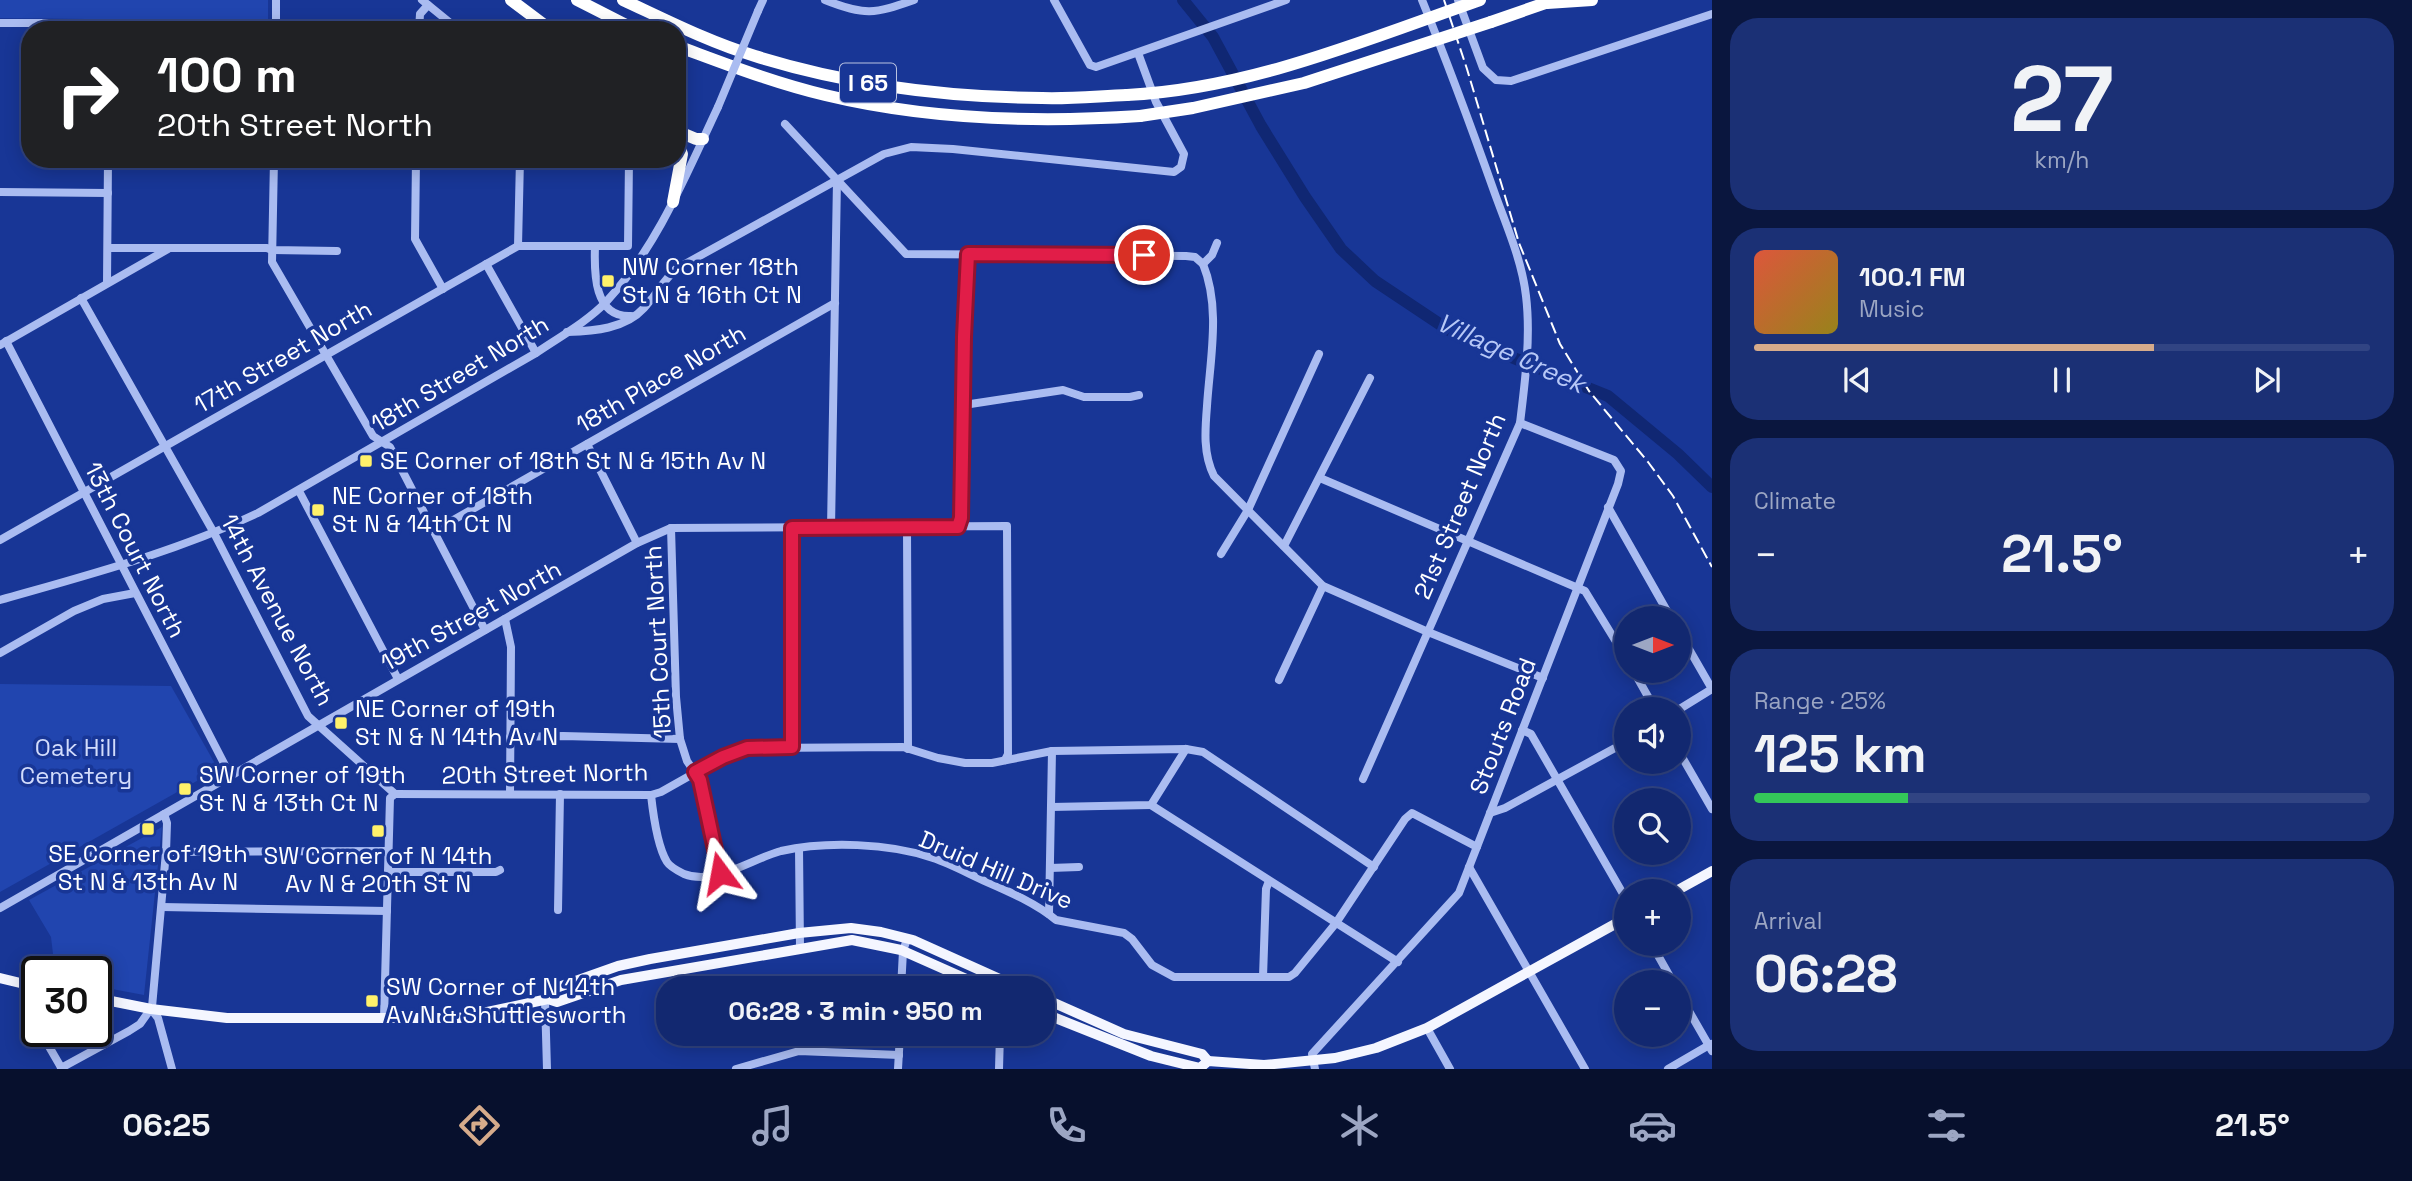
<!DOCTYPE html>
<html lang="en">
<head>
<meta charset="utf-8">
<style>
	:root { --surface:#122870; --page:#1b3075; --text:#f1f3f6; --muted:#9ca6c3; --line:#314483; --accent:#d6ab8b }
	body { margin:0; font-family:"Space Grotesk",sans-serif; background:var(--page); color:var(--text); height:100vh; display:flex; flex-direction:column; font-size:26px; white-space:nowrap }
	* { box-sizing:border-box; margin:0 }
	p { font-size:23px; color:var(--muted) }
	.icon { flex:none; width:38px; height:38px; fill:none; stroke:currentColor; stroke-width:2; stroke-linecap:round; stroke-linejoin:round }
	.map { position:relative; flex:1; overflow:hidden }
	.sheet { display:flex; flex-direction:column; gap:18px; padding:18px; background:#0a163e; width:700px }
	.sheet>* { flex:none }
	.hud { position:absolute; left:21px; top:21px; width:665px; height:147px; border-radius:28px; box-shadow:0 4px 18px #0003,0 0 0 2px var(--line); background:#202124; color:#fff; overflow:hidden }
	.needle { width:46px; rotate:90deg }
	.fabs { position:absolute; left:1614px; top:606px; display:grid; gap:14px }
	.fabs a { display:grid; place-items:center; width:77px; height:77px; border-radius:50%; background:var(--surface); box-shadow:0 4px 18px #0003,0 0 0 2px var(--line); font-size:35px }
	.speed { position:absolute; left:21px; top:956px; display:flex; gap:14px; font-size:35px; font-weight:700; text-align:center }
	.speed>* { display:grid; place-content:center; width:91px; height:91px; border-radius:50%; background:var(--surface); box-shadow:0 4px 18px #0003,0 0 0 2px var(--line); line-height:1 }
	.speed .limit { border:4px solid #111; border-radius:10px; background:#fff; color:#111 }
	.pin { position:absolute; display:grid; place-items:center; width:60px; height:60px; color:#fff; margin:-30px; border:4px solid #fff; border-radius:50%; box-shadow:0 2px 7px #0007 }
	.me { position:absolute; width:77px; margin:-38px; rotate:347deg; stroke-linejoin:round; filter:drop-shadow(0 0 5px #0008) }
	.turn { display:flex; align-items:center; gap:24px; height:147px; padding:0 21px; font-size:32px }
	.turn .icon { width:91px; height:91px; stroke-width:2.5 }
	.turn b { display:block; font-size:49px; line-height:60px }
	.big { font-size:52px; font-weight:700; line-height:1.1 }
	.sheet .tile { flex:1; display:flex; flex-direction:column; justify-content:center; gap:10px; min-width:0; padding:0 24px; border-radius:28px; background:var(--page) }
	.sheet .dial { align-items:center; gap:0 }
	.dial b { font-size:91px; line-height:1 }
	.song { display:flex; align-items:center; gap:21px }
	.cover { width:84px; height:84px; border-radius:10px; background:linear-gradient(135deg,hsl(10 70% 55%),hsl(50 70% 35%)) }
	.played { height:7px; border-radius:4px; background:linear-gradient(90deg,var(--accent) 65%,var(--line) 65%) }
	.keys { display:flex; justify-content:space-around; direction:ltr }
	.heat { display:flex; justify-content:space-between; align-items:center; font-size:38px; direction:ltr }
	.charge { height:10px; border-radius:5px; background:linear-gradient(90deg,#34c759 25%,var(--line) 0) }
	.trip { position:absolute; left:656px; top:976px; width:399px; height:70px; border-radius:28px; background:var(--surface); box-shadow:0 4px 18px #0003,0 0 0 2px var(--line); font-weight:700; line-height:70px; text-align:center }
	.tabs { display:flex; height:112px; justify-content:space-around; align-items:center; background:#07102d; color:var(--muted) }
	.tabs .icon { width:49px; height:49px }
	.tabs .current { color:var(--accent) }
	.tabs b { font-size:32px; color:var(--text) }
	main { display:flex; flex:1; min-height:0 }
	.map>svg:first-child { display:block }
</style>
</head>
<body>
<main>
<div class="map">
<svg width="1712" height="1069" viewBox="0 0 1712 1069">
	<rect width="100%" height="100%" fill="#183696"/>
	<g fill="#2145af">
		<path d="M0,0H268V30H96L87,19L0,18Z"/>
		<path d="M0,684L171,686L218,769L0,892Z"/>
		<path d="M162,827L144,995L96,986V971H55L51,937L29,900Z"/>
	</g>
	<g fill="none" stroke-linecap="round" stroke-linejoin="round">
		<path stroke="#102773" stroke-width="12" d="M1183,0L1213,37L1261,126L1305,197L1341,249L1375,281L1447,329L1489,348L1608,396L1678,454L1712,487"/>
		<g stroke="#aabcf1" stroke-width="8">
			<path d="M422,0L459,30"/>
			<path d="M825,0C865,16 874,14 914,0"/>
			<path d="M1054,0L1090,65L1096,67L1286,0"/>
			<path d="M1458,0L1483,68L1496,80L1511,81L1712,14"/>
			<path d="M758,11L763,0"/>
			<path d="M0,23H82L95,30"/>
			<path d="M276,30V0"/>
			<path d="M419,30L420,14L428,5"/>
			<path d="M785,124L906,254L1186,256L1195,257L1203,264L1212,255L1217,243"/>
			<path d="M274,159L272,262L373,436L390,447L485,630"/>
			<path d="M416,159L415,239L443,289"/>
			<path d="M349,161H415"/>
			<path d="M0,192L108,193"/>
			<path d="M518,246L520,159"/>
			<path d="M595,246C594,273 594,318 631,316"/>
			<path d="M108,248H267L272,250L337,251"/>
			<path d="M486,264L536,353"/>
			<path d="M1203,264C1221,308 1210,359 1207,406C1205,430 1203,454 1214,476L1323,586L1428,632L1543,678"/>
			<path d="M107,283L108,159"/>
			<path d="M81,298L214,533L308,716L395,794"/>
			<path d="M567,332C594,331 625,329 644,308C656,295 663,281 676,269L884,154L911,147L953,149L1174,172L1181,167L1184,154L1156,102L1138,53"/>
			<path d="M6,341L230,775"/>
			<path d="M0,345L168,249"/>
			<path d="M964,405L1063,390L1084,397H1130L1139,395"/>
			<path d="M587,444L637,543"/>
			<path d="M1320,478L1585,591L1626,658"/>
			<path d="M299,491L398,679"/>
			<path d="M1608,507L1671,618"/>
			<path d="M958,527L961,518L964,337L968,254"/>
			<path d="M671,528L676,697L680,739L687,761L700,780L720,873"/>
			<path d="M831,528L837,180"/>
			<path d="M907,528L908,749"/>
			<path d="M434,531L835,303"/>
			<path d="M0,540L518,246H628L629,159"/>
			<path d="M1284,546L1370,378"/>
			<path d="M1221,554L1248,510L1319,354"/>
			<path d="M0,600C88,575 176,552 258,513L536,353C558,338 588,321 606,302C657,247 686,175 718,107"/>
			<path d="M505,619L511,647L510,794"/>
			<path d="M1678,630L1712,689"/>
			<path d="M0,653L74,611L103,599L135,593"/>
			<path d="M1633,670L1655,709"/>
			<path d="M1279,680L1323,586"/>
			<path d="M1678,710L1712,689"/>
			<path d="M1522,730L1531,734L1626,899"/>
			<path d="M510,737L563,736L680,739"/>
			<path d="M792,747V528"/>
			<path d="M1678,750L1712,809"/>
			<path d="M1363,779L1520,423C1525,382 1531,337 1526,296C1522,261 1507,227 1495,194C1472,129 1448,64 1422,0"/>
			<path d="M395,794L651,795L661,792L723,757L756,748L903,747L938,758L965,763H992L1052,751L1186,749L1203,752L1374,867"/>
			<path d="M651,795C653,813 657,846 667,862C670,867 678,871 684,874C715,886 751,859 781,851C826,841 889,843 933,858C951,864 969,874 987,882C1010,892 1037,904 1056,920L1124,933L1132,939L1152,965L1174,977H1289L1295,973L1336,923L1405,819L1412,813L1477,847"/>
			<path d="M1151,805L1398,962"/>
			<path d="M1051,807L1151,805L1186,749"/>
			<path d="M1490,813L1505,808L1626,742"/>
			<path d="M799,848L800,948"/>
			<path d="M166,852L388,851"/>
			<path d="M1469,867L1585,1069"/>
			<path d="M1050,868L1079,867"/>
			<path d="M388,872H496L500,870"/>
			<path d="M162,907L387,911"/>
			<path d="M0,908L637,543L671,528L1007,526L1008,754L1005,760"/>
			<path d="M558,910L560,794"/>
			<path d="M1049,914L1052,751"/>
			<path d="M1651,943L1673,982"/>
			<path d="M1263,977L1266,889L1269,881"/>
			<path d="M29,985L25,1005L37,1025"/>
			<path d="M901,989L903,951L907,939"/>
			<path d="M1678,992L1712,1051"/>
			<path d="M545,1000L547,1069"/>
			<path d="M151,1009L158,1018L172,1069"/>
			<path d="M384,1018L390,798L395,794"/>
			<path d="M1427,1028L1450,1069"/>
			<path d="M40,1031L62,1069"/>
			<path d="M61,1068L129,1031L140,1024L152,1007L166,852L167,823L164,814"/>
			<path d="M736,1069L799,1051L899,1055"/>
			<path d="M898,1069L900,1034"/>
			<path d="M999,1069L1000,1034"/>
			<path d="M1315,1069L1312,1054L1459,893L1618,484L1621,471L1614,460L1520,423"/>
			<path d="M1668,1069L1711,1044"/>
		</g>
		<g stroke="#f4f6ff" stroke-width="10">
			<path d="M1676,891L1712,871"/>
			<path d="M0,978L37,987"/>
			<path d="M96,998L151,1009L227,1018H459L548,999L557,1002L621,980L852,940L901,950L989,989"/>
			<path d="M1043,998L1124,1034L1202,1054L1208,1061"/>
			<path d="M548,999L553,989L618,966L650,959L799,933L851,928L881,932L913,940L1022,989"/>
			<path d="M1043,1013L1151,1056L1200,1068L1208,1061L1264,1065L1335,1058L1376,1048L1427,1028L1626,918"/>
		</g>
		<g stroke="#fff" stroke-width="12">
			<path d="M511,0L551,30"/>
			<path d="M577,0L636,30"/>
			<path d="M623,0C666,20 709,42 755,56C848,85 945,97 1042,98C1071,99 1099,96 1127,95"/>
			<path d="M1547,3L1592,0"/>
			<path d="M1491,22L1554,0"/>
			<path d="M677,46C726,64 774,83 825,95C928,120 1034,123 1140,116"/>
			<path d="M677,131L696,139H703"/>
			<path d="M673,202L682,154L677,142"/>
		</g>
		<path stroke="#fff" stroke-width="2" stroke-dasharray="12 5" stroke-linecap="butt" d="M1444,0L1467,69L1519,243L1560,344L1589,391L1648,462L1673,496L1712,567"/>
		<path stroke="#aabcf1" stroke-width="8" d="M718,107L758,11"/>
		<g stroke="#fff" stroke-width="12">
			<path d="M1127,95C1250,89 1365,40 1480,0"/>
			<path d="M1140,116L1193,108L1304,83L1491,22"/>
		</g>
	</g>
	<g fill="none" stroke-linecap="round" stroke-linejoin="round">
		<g stroke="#92132f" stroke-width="18">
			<path id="route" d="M720,873L700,780L695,772L723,757L747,748L792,747V528L958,527L961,518L964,337L968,254L1144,255"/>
		</g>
		<use href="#route" stroke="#e11d48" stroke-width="12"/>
	</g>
	<g fill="#fff16a" stroke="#183696" stroke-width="2.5">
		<rect x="601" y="274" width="14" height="14" rx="3.5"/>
		<rect x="359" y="454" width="14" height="14" rx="3.5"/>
		<rect x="311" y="503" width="14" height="14" rx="3.5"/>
		<rect x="334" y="716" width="14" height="14" rx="3.5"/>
		<rect x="178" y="782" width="14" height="14" rx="3.5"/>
		<rect x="141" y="822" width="14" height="14" rx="3.5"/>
		<rect x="371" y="824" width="14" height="14" rx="3.5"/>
		<rect x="365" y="994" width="14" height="14" rx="3.5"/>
	</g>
	<g text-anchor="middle" stroke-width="7" stroke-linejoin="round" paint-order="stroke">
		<rect fill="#183696" stroke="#bac3e0" stroke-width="2" x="840" y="63.5" width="56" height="39" rx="5"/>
		<g font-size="23" font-weight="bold" fill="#fff">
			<text x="868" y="91">I 65</text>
		</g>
		<g font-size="24" fill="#fff" stroke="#183696" text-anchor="start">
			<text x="622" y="275">NW Corner 18th<tspan x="622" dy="28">St N &amp; 16th Ct N</tspan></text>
			<text x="380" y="469">SE Corner of 18th St N &amp; 15th Av N</text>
			<text x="332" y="504">NE Corner of 18th<tspan x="332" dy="28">St N &amp; 14th Ct N</tspan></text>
			<text x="355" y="717">NE Corner of 19th<tspan x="355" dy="28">St N &amp; N 14th Av N</tspan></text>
			<text x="199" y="783">SW Corner of 19th<tspan x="199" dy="28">St N &amp; 13th Ct N</tspan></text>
			<text x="148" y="862" text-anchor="middle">SE Corner of 19th<tspan x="148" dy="28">St N &amp; 13th Av N</tspan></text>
			<text x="378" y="864" text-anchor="middle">SW Corner of N 14th<tspan x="378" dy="28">Av N &amp; 20th St N</tspan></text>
			<text x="386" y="995">SW Corner of N 14th<tspan x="386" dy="28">Av N &amp; Shuttlesworth</tspan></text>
		</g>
		<g font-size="24" fill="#fff" stroke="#183696">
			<text transform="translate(283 357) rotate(-30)" y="8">17th Street North</text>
			<text transform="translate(460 374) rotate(-31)" y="8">18th Street North</text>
			<text transform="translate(661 379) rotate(-30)" y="8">18th Place North</text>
			<text transform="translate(1460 506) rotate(-67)" y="8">21st Street North</text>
			<text transform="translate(135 550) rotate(63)" y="8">13th Court North</text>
			<text transform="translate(277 610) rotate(62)" y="8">14th Avenue North</text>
			<text transform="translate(471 616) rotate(-29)" y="8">19th Street North</text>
			<text transform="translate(658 642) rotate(-93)" y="8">15th Court North</text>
			<text transform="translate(1503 726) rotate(-69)" y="8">Stouts Road</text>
			<text transform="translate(545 774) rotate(-1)" y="8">20th Street North</text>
			<text transform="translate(996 870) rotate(23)" y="8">Druid Hill Drive</text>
		</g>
		<g font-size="24" fill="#d2dcfc" stroke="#183696">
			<text x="76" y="756">Oak Hill<tspan x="76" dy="28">Cemetery</tspan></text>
		</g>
		<g font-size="26" font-style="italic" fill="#b7c8f7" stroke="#183696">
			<text transform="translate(1511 353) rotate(24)" y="9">Village Creek</text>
		</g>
	</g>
</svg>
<div class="fabs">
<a><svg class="needle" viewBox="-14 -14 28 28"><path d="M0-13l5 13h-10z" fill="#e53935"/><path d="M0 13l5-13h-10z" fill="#9ca6c3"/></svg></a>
<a><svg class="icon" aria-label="sound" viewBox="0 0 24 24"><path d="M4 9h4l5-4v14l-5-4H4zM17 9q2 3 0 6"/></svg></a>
<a><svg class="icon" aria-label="search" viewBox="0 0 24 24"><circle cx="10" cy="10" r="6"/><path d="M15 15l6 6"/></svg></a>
<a>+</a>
<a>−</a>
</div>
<div class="speed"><div class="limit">30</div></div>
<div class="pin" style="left:1144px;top:255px;background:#d93025"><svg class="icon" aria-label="arrive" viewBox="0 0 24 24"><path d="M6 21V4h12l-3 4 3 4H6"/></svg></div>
<svg class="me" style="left:720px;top:873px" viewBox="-20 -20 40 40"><path d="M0-17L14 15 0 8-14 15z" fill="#e11d48" stroke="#fff" stroke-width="4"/></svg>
<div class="trip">06:28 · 3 min · 950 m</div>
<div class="hud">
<div class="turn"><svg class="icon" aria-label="right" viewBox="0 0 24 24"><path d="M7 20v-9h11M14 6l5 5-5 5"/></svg><div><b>100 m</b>20th Street North</div></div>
</div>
</div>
<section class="sheet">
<div class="tile dial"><b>27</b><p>km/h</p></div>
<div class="tile">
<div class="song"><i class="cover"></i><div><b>100.1 FM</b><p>Music</p></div></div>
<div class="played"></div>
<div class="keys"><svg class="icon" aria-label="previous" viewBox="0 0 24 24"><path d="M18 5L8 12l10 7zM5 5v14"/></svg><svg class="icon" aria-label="pause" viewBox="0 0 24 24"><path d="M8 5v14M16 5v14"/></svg><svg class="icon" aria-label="next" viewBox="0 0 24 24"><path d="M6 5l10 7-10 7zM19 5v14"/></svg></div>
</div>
<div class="tile"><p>Climate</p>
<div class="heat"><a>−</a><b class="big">21.5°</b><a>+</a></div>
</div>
<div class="tile"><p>Range · 25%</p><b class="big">125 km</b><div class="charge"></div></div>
<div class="tile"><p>Arrival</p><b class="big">06:28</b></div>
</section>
</main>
<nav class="tabs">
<b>06:25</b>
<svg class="icon current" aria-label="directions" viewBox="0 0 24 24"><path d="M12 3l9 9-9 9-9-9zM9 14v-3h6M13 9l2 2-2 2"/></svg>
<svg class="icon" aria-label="music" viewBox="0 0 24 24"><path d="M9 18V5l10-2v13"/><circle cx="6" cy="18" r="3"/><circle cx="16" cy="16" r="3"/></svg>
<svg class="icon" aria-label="phone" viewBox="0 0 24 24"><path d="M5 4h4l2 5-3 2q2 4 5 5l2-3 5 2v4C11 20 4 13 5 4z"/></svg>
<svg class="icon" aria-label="climate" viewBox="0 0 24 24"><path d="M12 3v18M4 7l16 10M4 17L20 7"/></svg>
<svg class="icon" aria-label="car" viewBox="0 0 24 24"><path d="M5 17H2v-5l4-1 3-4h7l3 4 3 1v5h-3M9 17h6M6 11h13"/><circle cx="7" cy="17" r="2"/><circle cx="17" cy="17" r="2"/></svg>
<svg class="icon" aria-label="filters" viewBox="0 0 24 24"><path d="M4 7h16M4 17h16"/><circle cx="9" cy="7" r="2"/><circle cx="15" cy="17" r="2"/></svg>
<b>21.5°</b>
</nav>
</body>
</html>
